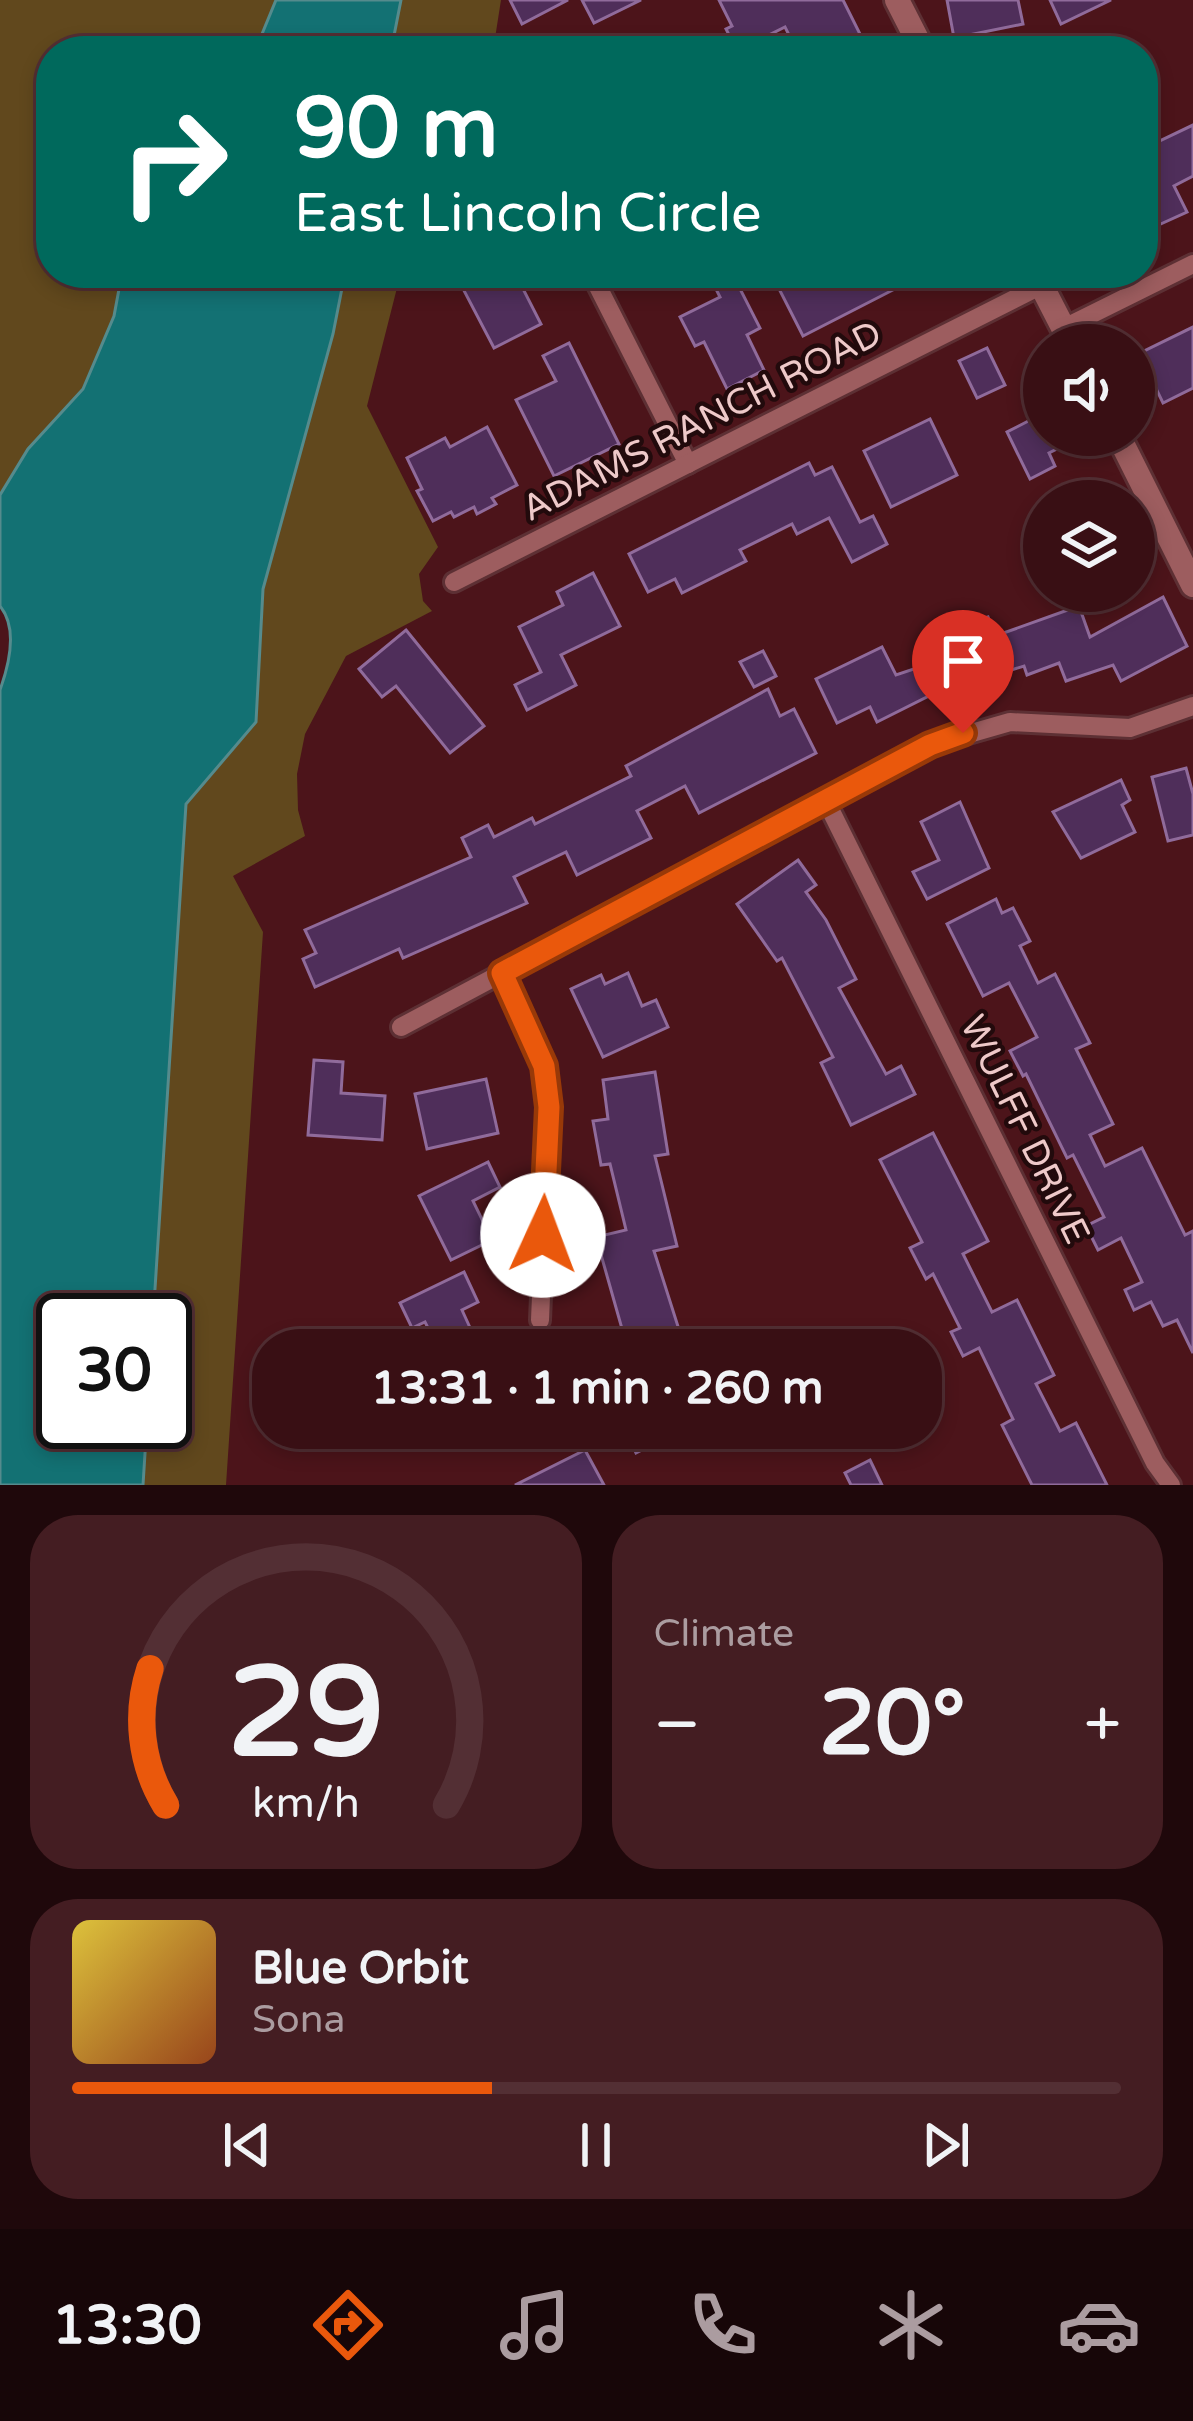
<!DOCTYPE html>
<html lang="en">
<head>
<meta charset="utf-8">
<style>
	:root { --surface:#390f14; --page:#441d22; --text:#f1f3f6; --muted:#ab9ca0; --line:#532f34; --accent:#ea580c }
	body { margin:0; font-family:"Varela Round",sans-serif; background:var(--page); color:var(--text); height:100vh; display:flex; flex-direction:column; font-size:45px; white-space:nowrap }
	* { box-sizing:border-box; margin:0 }
	p { font-size:39px; color:var(--muted) }
	.icon { flex:none; width:66px; height:66px; fill:none; stroke:currentColor; stroke-width:2; stroke-linecap:round; stroke-linejoin:round }
	.map { position:relative; height:1485px; overflow:hidden }
	.side { display:flex; flex-direction:column; gap:30px; padding:30px; background:#1f080b; flex:1 }
	.side>* { flex:none }
	.banner { position:absolute; left:36px; top:36px; width:1122px; height:252px; border-radius:48px; box-shadow:0 6px 18px #0003,0 0 0 3px var(--line); background:#00695c; color:#fff; overflow:hidden }
	.buttons { position:absolute; left:1023px; top:324px; display:grid; gap:24px }
	.buttons a { display:grid; place-items:center; width:132px; height:132px; border-radius:50%; background:var(--surface); box-shadow:0 6px 18px #0003,0 0 0 3px var(--line); font-size:60px }
	.speed { position:absolute; left:36px; top:1293px; display:flex; gap:24px; font-size:60px; font-weight:700; text-align:center }
	.speed>* { display:grid; place-content:center; width:156px; height:156px; border-radius:50%; background:var(--surface); box-shadow:0 6px 18px #0003,0 0 0 3px var(--line); line-height:1 }
	.speed .limit { border:6px solid #111; border-radius:18px; background:#fff; color:#111 }
	.pin { position:absolute; display:grid; place-items:center; width:102px; height:102px; color:#fff; margin:-123px -51px; border-radius:50% 50% 50% 0; rotate:-45deg; box-shadow:0 0 12px #0007 }
	.pin .icon { rotate:45deg }
	.me { position:absolute; width:132px; margin:-66px; rotate:2deg; stroke-linejoin:round; filter:drop-shadow(0 0 9px #0008) }
	.turn { display:flex; align-items:center; gap:42px; height:252px; padding:0 60px; font-size:54px }
	.turn .icon { width:156px; height:156px; stroke-width:2.5 }
	.turn b { display:block; font-size:84px; line-height:102px }
	.big { font-size:90px; font-weight:800; line-height:1.1 }
	.side .widget { flex:1; display:flex; flex-direction:column; justify-content:center; gap:18px; min-width:0; padding:0 42px; border-radius:48px; background:var(--page) }
	.side .dial { align-items:center; gap:0 }
	.dial svg { height:312px; overflow:visible; fill:none; stroke:var(--line); stroke-width:7; stroke-linecap:round; text-anchor:middle }
	.dial text { fill:var(--text); stroke:none }
	.song { display:flex; align-items:center; gap:36px }
	.cover { width:144px; height:144px; border-radius:18px; background:linear-gradient(135deg,hsl(50 70% 55%),hsl(20 70% 35%)) }
	.played { height:12px; border-radius:6px; background:linear-gradient(90deg,var(--accent) 40%,var(--line) 40%) }
	.keys { display:flex; justify-content:space-around; direction:ltr }
	.heat { display:flex; justify-content:space-between; align-items:center; font-size:66px; direction:ltr }
	.side .tiles { flex:1; display:grid; gap:30px; grid-template-columns:1fr 1fr }
	.widget:last-child { grid-column:span 2 }
	.trip { position:absolute; left:252px; top:1329px; width:690px; height:120px; border-radius:48px; background:var(--surface); box-shadow:0 6px 18px #0003,0 0 0 3px var(--line); font-weight:800; line-height:120px; text-align:center }
	.menu { display:flex; height:192px; justify-content:space-around; align-items:center; background:#170608; color:var(--muted) }
	.menu .icon { width:84px; height:84px }
	.menu .current { color:var(--accent) }
	.menu b { font-size:54px; color:var(--text) }
	.map>svg:first-child { display:block }
</style>
</head>
<body>
<div class="map">
<svg width="1193" height="1485" viewBox="0 0 1193 1485">
	<rect width="100%" height="100%" fill="#4c141a"/>
	<g fill="#61481d">
		<path d="M0,0H276L255,51H51V273H122L114,316L83,389L28,449L0,495Z"/>
		<path d="M401,0H501L493,51H391Z"/>
		<path d="M345,273H413L399,280L367,406L438,547L419,574L423,601L432,611L346,656L305,734L297,774L298,810L305,836L233,876L263,932L226,1485H143L147,1422H165V1320H153L186,804L256,722L263,589L333,334Z"/>
	</g>
	<g fill="#137173" stroke="#558b8d" stroke-width="3">
		<path d="M276,0H401L391,51H255Z"/>
		<path d="M122,273H345L333,334L263,589L256,722L186,804L153,1320H63V1422H147L143,1485H0V690C9,665 18,628 0,606V495L28,449L83,389L114,316Z"/>
	</g>
	<g fill="#4f2e5a" stroke="#906b9b" stroke-width="3">
		<path d="M510,0H568L522,24Z"/>
		<path d="M582,0H641L594,23Z"/>
		<path d="M719,0H843L866,46L856,51H797L785,27L737,51L726,29L732,26Z"/>
		<path d="M947,0H1018L1023,24L954,38Z"/>
		<path d="M1050,0H1111L1061,24Z"/>
		<path d="M1193,125V176L1174,186L1187,212L1143,232V149Z"/>
		<path d="M479,273H515L541,324L494,348L460,283Z"/>
		<path d="M708,273H732L760,328L747,335L764,370L727,389L704,342L695,346L680,317L720,297Z"/>
		<path d="M771,273H926L803,336Z"/>
		<path d="M1193,327V388L1163,403L1151,378L1141,383L1134,368V356Z"/>
		<path d="M569,343L619,444L554,476L516,400L556,381L543,356Z"/>
		<path d="M987,348L1005,385L977,398L959,361Z"/>
		<path d="M1044,413V435H1085L1049,453L1055,466L1030,479L1007,432Z"/>
		<path d="M930,419L957,475L891,507L864,451Z"/>
		<path d="M487,427L517,485L492,498L496,504L477,514L474,507L454,517L451,512L433,521L417,491L422,489L407,458L445,438L450,447Z"/>
		<path d="M809,463L815,475L832,467L860,522L873,516L887,544L852,562L829,518L797,534L792,524L740,550L746,561L682,593L675,579L648,592L629,554Z"/>
		<path d="M593,573L620,626L561,655L576,685L527,710L515,685L541,672L519,627L563,605L557,592Z"/>
		<path d="M1163,597L1187,646L1121,681L1113,665L1066,681L1059,663L1027,675L1024,666L933,694L877,722L870,707L837,723L816,679L882,647L896,675L935,662L926,638L988,617L995,636L1079,606L1090,637Z"/>
		<path d="M406,630L484,726L450,753L396,686L382,697L359,669Z"/>
		<path d="M763,651L776,676L754,687L740,662Z"/>
		<path d="M768,689L780,716L794,709L816,753L699,813L685,786L637,811L651,838L577,875L566,852L514,877L527,903L403,958L399,949L315,987L303,959L316,953L305,930L471,857L462,838L488,825L494,837L532,818L535,824L631,776L626,766Z"/>
		<path d="M1186,768L1193,794V835L1168,841L1152,777Z"/>
		<path d="M1121,780L1130,800L1122,805L1135,832L1081,858L1053,812Z"/>
		<path d="M960,802L989,868L927,899L913,872L939,860L921,822Z"/>
		<path d="M798,860L816,885L806,892L826,920L856,979L839,988L886,1074L901,1066L915,1094L851,1125L821,1063L833,1057L782,958L777,961L737,904Z"/>
		<path d="M996,899L1002,913L1013,908L1030,941L1020,946L1038,983L1055,974L1090,1043L1076,1049L1113,1124L1090,1135L1105,1166L1142,1148L1185,1235L1193,1231V1353L1177,1320L1163,1326L1151,1302L1134,1310L1125,1290L1142,1282L1121,1238L1098,1250L1086,1226L1104,1217L1073,1155L1067,1158L1026,1074L1023,1076L1010,1051L1037,1037L1009,983L983,996L947,924Z"/>
		<path d="M628,973L642,1006L656,1000L668,1027L603,1057L571,989L601,975L605,984Z"/>
		<path d="M314,1060L343,1062L341,1093L385,1096L382,1140L308,1135Z"/>
		<path d="M655,1072L668,1154L655,1156L677,1246L654,1251L682,1339L648,1350H628L596,1237L626,1230L610,1164L601,1165L593,1121L608,1119L603,1080Z"/>
		<path d="M486,1079L498,1133L427,1149L415,1094Z"/>
		<path d="M933,1133L988,1241L963,1254L992,1312L1017,1300L1054,1375L1036,1384L1060,1431L1076,1423L1107,1485H1032L1002,1425L1013,1419L979,1348L963,1356L951,1332L960,1328L933,1274L926,1279L910,1248L922,1242L880,1160Z"/>
		<path d="M488,1162L500,1187L473,1201L492,1240L451,1260L419,1196Z"/>
		<path d="M464,1272L478,1302L462,1310L477,1343L462,1350H439L425,1322L412,1328L400,1303Z"/>
		<path d="M624,1428H685L636,1453Z"/>
		<path d="M585,1450L604,1485H515Z"/>
		<path d="M870,1460L882,1485H851L845,1473Z"/>
	</g>
	<g fill="none" stroke-linecap="round" stroke-linejoin="round">
		<g stroke="#5d3034" stroke-width="24">
			<g id="minor">
				<path d="M591,273L688,464"/>
				<path d="M1064,328L1193,264"/>
				<path d="M454,582L1042,285"/>
				<path d="M826,801L1155,1463L1171,1485"/>
				<path d="M502,973L544,1066L549,1107L540,1320"/>
				<path d="M401,1027L930,745L1010,722L1130,728L1193,706"/>
			</g>
		</g>
		<g stroke="#5d3034" stroke-width="30">
			<g id="tertiary">
				<path d="M897,0L923,51"/>
				<path d="M1035,273L1072,345"/>
				<path d="M1118,435L1193,585"/>
			</g>
		</g>
		<use href="#minor" stroke="#9d5d5f" stroke-width="18"/>
		<use href="#tertiary" stroke="#9d5d5f" stroke-width="24"/>
	</g>
	<g fill="none" stroke-linecap="round" stroke-linejoin="round">
		<g stroke="#983908" stroke-width="30">
			<path id="route" d="M543,1235L549,1107L544,1066L502,973L930,745L963,733"/>
		</g>
		<use href="#route" stroke="#ea580c" stroke-width="21"/>
	</g>
	<g text-anchor="middle" stroke-width="9" stroke-linejoin="round" paint-order="stroke">
		<g font-size="36" fill="#eec9c9" stroke="#220a0c">
			<text transform="translate(701 420) rotate(-27)" y="13">ADAMS RANCH ROAD</text>
			<text transform="translate(1026 1129) rotate(64)" y="13">WULFF DRIVE</text>
		</g>
	</g>
</svg>
<div class="buttons">
<a><svg class="icon" aria-label="sound" viewBox="0 0 24 24"><path d="M4 9h4l5-4v14l-5-4H4zM17 9q2 3 0 6"/></svg></a>
<a><svg class="icon" aria-label="layers" viewBox="0 0 24 24"><path d="M12 4l9 5-9 5-9-5zM3 14l9 5 9-5"/></svg></a>
</div>
<div class="speed"><div class="limit">30</div></div>
<div class="pin" style="left:963px;top:733px;background:#d93025"><svg class="icon" aria-label="arrive" viewBox="0 0 24 24"><path d="M6 21V4h12l-3 4 3 4H6"/></svg></div>
<svg class="me" style="left:543px;top:1235px" viewBox="-20 -20 40 40"><circle r="19" fill="#fff"/><path d="M0-13L10 11 0 6-10 11z" fill="#ea580c"/></svg>
<div class="trip">13:31 · 1 min · 260 m</div>
<div class="banner">
<div class="turn"><svg class="icon" aria-label="right" viewBox="0 0 24 24"><path d="M7 20v-9h11M14 6l5 5-5 5"/></svg><div><b>90 m</b>East Lincoln Circle</div></div>
</div>
</div>
<section class="side">
<div class="tiles">
<div class="widget dial"><svg viewBox="0 0 100 80">
<path d="M14 69A42 42 0 1 1 86 69"/>
<path d="M14 69A42 42 0 0 1 10 34" stroke="#ea580c"/>
<text x="50" y="56" font-size="32" font-weight="700">29</text>
<text x="50" y="72" font-size="11">km/h</text>
</svg></div>
<div class="widget"><p>Climate</p>
<div class="heat"><a>−</a><b class="big">20°</b><a>+</a></div>
</div>
<div class="widget">
<div class="song"><i class="cover"></i><div><b>Blue Orbit</b><p>Sona</p></div></div>
<div class="played"></div>
<div class="keys"><svg class="icon" aria-label="previous" viewBox="0 0 24 24"><path d="M18 5L8 12l10 7zM5 5v14"/></svg><svg class="icon" aria-label="pause" viewBox="0 0 24 24"><path d="M8 5v14M16 5v14"/></svg><svg class="icon" aria-label="next" viewBox="0 0 24 24"><path d="M6 5l10 7-10 7zM19 5v14"/></svg></div>
</div>
</div>
</section>
<nav class="menu">
<b>13:30</b>
<svg class="icon current" aria-label="directions" viewBox="0 0 24 24"><path d="M12 3l9 9-9 9-9-9zM9 14v-3h6M13 9l2 2-2 2"/></svg>
<svg class="icon" aria-label="music" viewBox="0 0 24 24"><path d="M9 18V5l10-2v13"/><circle cx="6" cy="18" r="3"/><circle cx="16" cy="16" r="3"/></svg>
<svg class="icon" aria-label="phone" viewBox="0 0 24 24"><path d="M5 4h4l2 5-3 2q2 4 5 5l2-3 5 2v4C11 20 4 13 5 4z"/></svg>
<svg class="icon" aria-label="climate" viewBox="0 0 24 24"><path d="M12 3v18M4 7l16 10M4 17L20 7"/></svg>
<svg class="icon" aria-label="car" viewBox="0 0 24 24"><path d="M5 17H2v-5l4-1 3-4h7l3 4 3 1v5h-3M9 17h6M6 11h13"/><circle cx="7" cy="17" r="2"/><circle cx="17" cy="17" r="2"/></svg>
</nav>
</body>
</html>
